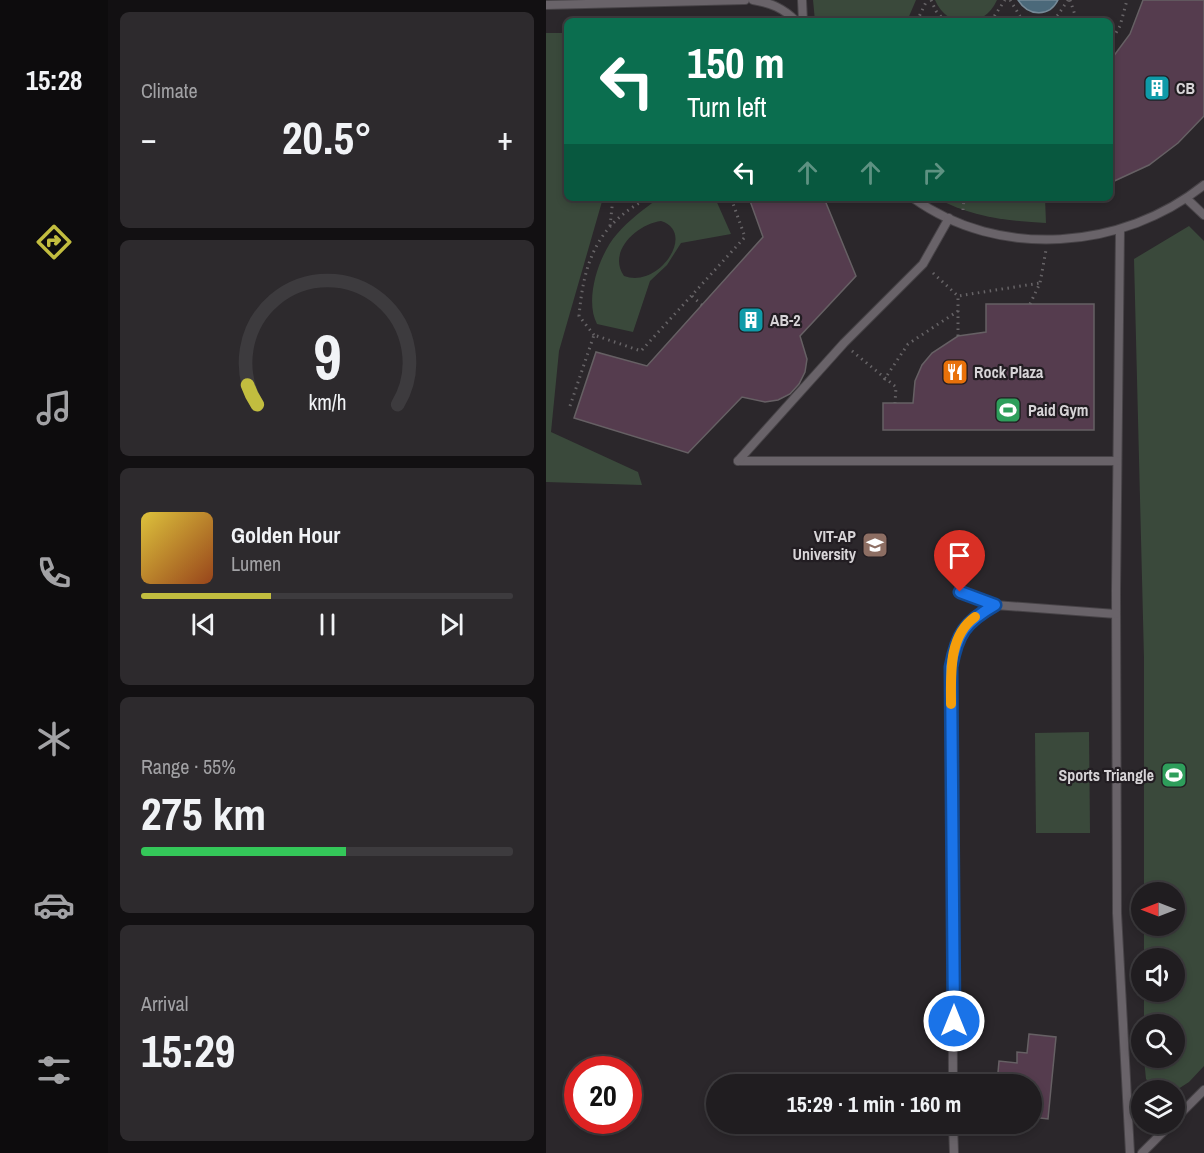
<!DOCTYPE html>
<html lang="en">
<head>
<meta charset="utf-8">
<style>
	:root { --surface:#201d20; --page:#2d2a2d; --text:#f1f3f6; --muted:#a2a2a5; --line:#3d3b3e; --accent:#c2bd3f }
	body { margin:0; font-family:"Archivo Narrow",sans-serif; background:var(--page); color:var(--text); height:100vh; display:flex; flex-direction:column; font-size:22px; white-space:nowrap }
	* { box-sizing:border-box; margin:0 }
	p { font-size:20px; color:var(--muted) }
	.icon { flex:none; width:33px; height:33px; fill:none; stroke:currentColor; stroke-width:2; stroke-linecap:round; stroke-linejoin:round }
	.map { position:relative; flex:1; overflow:hidden }
	.panel { display:flex; flex-direction:column; gap:12px; padding:12px; background:#121012; width:438px }
	.panel>* { flex:none }
	.guide { position:absolute; left:18px; top:18px; width:549px; height:183px; border-radius:9px; box-shadow:0 3px 9px #0003,0 0 0 2px var(--line); background:#0b6e4f; color:#fff; overflow:hidden }
	.needle { width:39px; rotate:270deg }
	.tools { position:absolute; left:585px; top:882px; display:grid; gap:12px }
	.tools a { display:grid; place-items:center; width:54px; height:54px; border-radius:50%; background:var(--surface); box-shadow:0 3px 9px #0003,0 0 0 2px var(--line); font-size:30px }
	.speed { position:absolute; left:18px; top:1056px; display:flex; gap:12px; font-size:30px; font-weight:700; text-align:center }
	.speed>* { display:grid; place-content:center; width:78px; height:78px; border-radius:50%; background:var(--surface); box-shadow:0 3px 9px #0003,0 0 0 2px var(--line); line-height:1 }
	.speed .limit { border:9px solid #d22; background:#fff; color:#111 }
	.pin { position:absolute; display:grid; place-items:center; width:51px; height:51px; color:#fff; margin:-62px -26px; border-radius:50% 50% 50% 0; rotate:-45deg; box-shadow:0 0 6px #0007 }
	.pin .icon { rotate:45deg }
	.me { position:absolute; width:66px; margin:-33px; rotate:0deg; stroke-linejoin:round; filter:drop-shadow(0 0 4px #0008) }
	.turn { display:flex; align-items:center; gap:21px; height:126px; padding:0 24px; font-size:27px }
	.turn .icon { width:78px; height:78px; stroke-width:2.5 }
	.turn b { display:block; font-size:42px; line-height:51px }
	.lanes { display:flex; align-items:center; height:57px; padding:0 24px; background:#0003; justify-content:center; gap:30px; direction:ltr }
	.lanes .off { opacity:.35 }
	.big { font-size:45px; font-weight:800; line-height:1.1 }
	.panel .tile { flex:1; display:flex; flex-direction:column; justify-content:center; gap:9px; min-width:0; padding:0 21px; border-radius:9px; background:var(--page) }
	.panel .dial { align-items:center; gap:0 }
	.dial svg { height:156px; overflow:visible; fill:none; stroke:var(--line); stroke-width:7; stroke-linecap:round; text-anchor:middle }
	.dial text { fill:var(--text); stroke:none }
	.song { display:flex; align-items:center; gap:18px }
	.cover { width:72px; height:72px; border-radius:9px; background:linear-gradient(135deg,hsl(50 70% 55%),hsl(20 70% 35%)) }
	.played { height:6px; border-radius:3px; background:linear-gradient(90deg,var(--accent) 35%,var(--line) 35%) }
	.keys { display:flex; justify-content:space-around; direction:ltr }
	.heat { display:flex; justify-content:space-between; align-items:center; font-size:33px; direction:ltr }
	.charge { height:9px; border-radius:4px; background:linear-gradient(90deg,#34c759 55%,var(--line) 0) }
	.trip { position:absolute; left:160px; top:1074px; width:336px; height:60px; border-radius:30px; background:var(--surface); box-shadow:0 3px 9px #0003,0 0 0 2px var(--line); font-weight:800; line-height:60px; text-align:center }
	main { display:flex; flex:1; min-height:0 }
	.menu { display:flex; flex-direction:column; width:108px; justify-content:space-around; align-items:center; background:#0d0c0d; color:var(--muted) }
	.menu .icon { width:42px; height:42px }
	.menu .current { color:var(--accent) }
	.menu b { font-size:27px; color:var(--text) }
	.map>svg:first-child { display:block }
</style>
</head>
<body>
<main>
<nav class="menu">
<b>15:28</b>
<svg class="icon current" aria-label="directions" viewBox="0 0 24 24"><path d="M12 3l9 9-9 9-9-9zM9 14v-3h6M13 9l2 2-2 2"/></svg>
<svg class="icon" aria-label="music" viewBox="0 0 24 24"><path d="M9 18V5l10-2v13"/><circle cx="6" cy="18" r="3"/><circle cx="16" cy="16" r="3"/></svg>
<svg class="icon" aria-label="phone" viewBox="0 0 24 24"><path d="M5 4h4l2 5-3 2q2 4 5 5l2-3 5 2v4C11 20 4 13 5 4z"/></svg>
<svg class="icon" aria-label="climate" viewBox="0 0 24 24"><path d="M12 3v18M4 7l16 10M4 17L20 7"/></svg>
<svg class="icon" aria-label="car" viewBox="0 0 24 24"><path d="M5 17H2v-5l4-1 3-4h7l3 4 3 1v5h-3M9 17h6M6 11h13"/><circle cx="7" cy="17" r="2"/><circle cx="17" cy="17" r="2"/></svg>
<svg class="icon" aria-label="filters" viewBox="0 0 24 24"><path d="M4 7h16M4 17h16"/><circle cx="9" cy="7" r="2"/><circle cx="15" cy="17" r="2"/></svg>
</nav>
<section class="panel">
<div class="tile"><p>Climate</p>
<div class="heat"><a>−</a><b class="big">20.5°</b><a>+</a></div>
</div>
<div class="tile dial"><svg viewBox="0 0 100 80">
<path d="M14 69A42 42 0 1 1 86 69"/>
<path d="M14 69A42 42 0 0 1 9 59" stroke="#c2bd3f"/>
<text x="50" y="56" font-size="32" font-weight="700">9</text>
<text x="50" y="72" font-size="11">km/h</text>
</svg></div>
<div class="tile">
<div class="song"><i class="cover"></i><div><b>Golden Hour</b><p>Lumen</p></div></div>
<div class="played"></div>
<div class="keys"><svg class="icon" aria-label="previous" viewBox="0 0 24 24"><path d="M18 5L8 12l10 7zM5 5v14"/></svg><svg class="icon" aria-label="pause" viewBox="0 0 24 24"><path d="M8 5v14M16 5v14"/></svg><svg class="icon" aria-label="next" viewBox="0 0 24 24"><path d="M6 5l10 7-10 7zM19 5v14"/></svg></div>
</div>
<div class="tile"><p>Range · 55%</p><b class="big">275 km</b><div class="charge"></div></div>
<div class="tile"><p>Arrival</p><b class="big">15:29</b></div>
</section>
<div class="map">
<svg width="658" height="1153" viewBox="0 0 658 1153">
	<rect width="100%" height="100%" fill="#2b272b"/>
	<g fill="#3a493b" fill-rule="evenodd">
		<path d="M267,0H370L361,21H269Z"/>
		<path d="M389,0H451C438,29 402,30 389,0Z"/>
		<path d="M0,33H21V198H57L13,351L5,432L92,472L96,485L0,482Z"/>
		<path d="M113,198H169L185,234L135,243L121,265L104,281L87,332L51,324C38,300 53,254 71,234C84,219 98,209 113,198ZM115,221C151,232 113,289 78,276C61,252 91,224 115,221Z"/>
		<path d="M391,198H499L500,223C463,221 424,217 391,198Z"/>
		<path d="M643,226L658,241V1066L643,1082L629,1091L610,1090L600,1079L598,1059L628,1058V1024H598V992H628V958H598V926H628V892H598V658L588,259Z"/>
		<path d="M543,732L544,833H490L489,733Z"/>
	</g>
	<path fill="#4b697a" stroke="#758996" stroke-width="1.5" d="M472,0H512C503,18 482,16 472,0Z"/>
	<g fill="#553c4e" stroke="#666064" stroke-width="1.5">
		<path d="M597,0H658V116L632,143L603,165L564,183V61L584,34Z"/>
		<path d="M203,198H278L310,276L254,336L261,359L259,372L253,384L244,394L232,400L219,402L196,397L142,453L28,418L50,352L101,366L217,237Z"/>
		<path d="M440,304H548V430H337V403H367L369,381L376,365L386,353L412,336L440,332Z"/>
		<path d="M483,1034L510,1037L502,1119L486,1117V1084H451L453,1061L471,1063V1052L481,1053Z"/>
	</g>
	<g fill="none" stroke-linecap="round" stroke-linejoin="round">
		<g stroke="#474347" stroke-width="10">
			<g id="lane">
				<path d="M207,0C225,3 237,8 250,21"/>
				<path d="M256,0L257,21"/>
				<path d="M0,5L199,0"/>
				<path d="M367,198C453,260 577,250 658,185"/>
				<path d="M641,199L658,215"/>
				<path d="M574,230L570,591L571,913L584,1153"/>
				<path d="M192,461H571"/>
				<path d="M192,461L298,343L377,264L403,218"/>
				<path d="M414,592L449,605L570,614"/>
				<path d="M407,1084L405,667C411,634 419,622 449,605"/>
				<path d="M628,1120L658,1090"/>
				<path d="M407,1124L408,1153"/>
				<path d="M596,1153L625,1124"/>
			</g>
		</g>
		<g stroke="#676467" stroke-width="3" stroke-dasharray="1.5 4.5" stroke-linecap="butt">
			<path d="M385,0L390,11L399,21"/>
			<path d="M464,0L474,16L487,21"/>
			<path d="M524,0L531,21"/>
			<path d="M371,21L381,0"/>
			<path d="M445,21L459,0"/>
			<path d="M500,21L512,15L522,0"/>
			<path d="M564,43L574,26L581,0"/>
			<path d="M417,210L418,198"/>
			<path d="M64,226L67,198"/>
			<path d="M387,273L412,296L494,283"/>
			<path d="M146,296L156,305"/>
			<path d="M484,304L494,283L500,250"/>
			<path d="M48,335L33,316C38,261 51,225 102,198"/>
			<path d="M412,336V296"/>
			<path d="M306,351L350,387L349,403"/>
			<path d="M338,380L362,344L412,311"/>
			<path d="M24,406L48,335L95,351L199,237L185,198"/>
		</g>
		<use href="#lane" stroke="#696369" stroke-width="8"/>
	</g>
	<g fill="none" stroke-linecap="round" stroke-linejoin="round">
		<g stroke="#114b97" stroke-width="15">
			<path id="route" d="M408,1021L405,667C411,634 419,622 449,605L414,592"/>
		</g>
		<use href="#route" stroke="#1a73e8" stroke-width="10"/>
		<path stroke="#f59e0b" stroke-width="10" d="M405,704C405,675 402,636 429,617"/>
	</g>
	<defs>
		<g id="building-square" transform="scale(1.35)"><rect x="-9" y="-9" width="18" height="18" rx="4" fill="#0f9aa8" stroke="#221d22"/><path d="M-4-6H4V6H1V3H-1V6H-4ZM-2.5-4.3h1.7v1.8h-1.7ZM.8-4.3h1.7v1.8H.8ZM-2.5-1h1.7V.8h-1.7ZM.8-1h1.7V.8H.8Z" fill="#fff"/></g>
		<g id="restaurant-square" transform="scale(1.35)"><rect x="-9" y="-9" width="18" height="18" rx="4" fill="#e8710a" stroke="#221d22"/><path d="M-5-6h1v4h1v-4h1v4h1v-4h1v5L-1.5 .5V6h-2V.5L-5-1ZM5-6V6H3V1.5H1.5Q1.5-4 5-6Z" fill="#fff"/></g>
		<g id="stadium-square" transform="scale(1.35)"><rect x="-9" y="-9" width="18" height="18" rx="4" fill="#2e9e5b" stroke="#221d22"/><path d="M0-5a6.5 5 0 1 0 0 10a6.5 5 0 1 0 0-10ZM-3.5-1.8h7v3.6h-7Z" fill="#fff"/></g>
		<g id="university-square" transform="scale(1.35)"><rect x="-9" y="-9" width="18" height="18" rx="4" fill="#8d6e63" stroke="#221d22"/><path d="M0-5L7-2L0 1L-7-2ZM-4 1L0 2.5L4 1V4Q0 6-4 4Z" fill="#fff"/></g>
	</defs>
	<g fill-rule="evenodd">
		<use href="#building-square" x="611" y="88"/>
		<use href="#building-square" x="205" y="320"/>
		<use href="#restaurant-square" x="409" y="372"/>
		<use href="#stadium-square" x="462" y="410"/>
		<use href="#university-square" x="329" y="545"/>
		<use href="#stadium-square" x="628" y="775"/>
	</g>
	<g text-anchor="middle" stroke-width="4.5" stroke-linejoin="round" paint-order="stroke">
		<g font-size="16" font-weight="bold" fill="#d7d4d7" stroke="#221d22" text-anchor="start">
			<text x="630" y="94">CB</text>
			<text x="224" y="326">AB-2</text>
			<text x="428" y="378">Rock Plaza</text>
			<text x="482" y="416">Paid Gym</text>
			<text x="310" y="542" text-anchor="end">VIT-AP<tspan x="310" dy="18">University</tspan></text>
			<text x="608" y="781" text-anchor="end">Sports Triangle</text>
		</g>
	</g>
</svg>
<div class="tools">
<a><svg class="needle" viewBox="-14 -14 28 28"><path d="M0-13l5 13h-10z" fill="#e53935"/><path d="M0 13l5-13h-10z" fill="#a2a2a5"/></svg></a>
<a><svg class="icon" aria-label="sound" viewBox="0 0 24 24"><path d="M4 9h4l5-4v14l-5-4H4zM17 9q2 3 0 6"/></svg></a>
<a><svg class="icon" aria-label="search" viewBox="0 0 24 24"><circle cx="10" cy="10" r="6"/><path d="M15 15l6 6"/></svg></a>
<a><svg class="icon" aria-label="layers" viewBox="0 0 24 24"><path d="M12 4l9 5-9 5-9-5zM3 14l9 5 9-5"/></svg></a>
</div>
<div class="speed"><div class="limit">20</div></div>
<div class="pin" style="left:414px;top:592px;background:#d93025"><svg class="icon" aria-label="arrive" viewBox="0 0 24 24"><path d="M6 21V4h12l-3 4 3 4H6"/></svg></div>
<svg class="me" style="left:408px;top:1021px" viewBox="-20 -20 40 40"><circle r="17" fill="#1a73e8" stroke="#fff" stroke-width="3"/><path d="M0-11L8 9 0 5-8 9z" fill="#fff"/></svg>
<div class="trip">15:29 · 1 min · 160 m</div>
<div class="guide">
<div class="turn"><svg class="icon" aria-label="left" viewBox="0 0 24 24"><path d="M17 20v-9H6M10 6l-5 5 5 5"/></svg><div><b>150 m</b>Turn left</div></div>
<div class="lanes"><svg class="icon" aria-label="left" viewBox="0 0 24 24"><path d="M17 20v-9H6M10 6l-5 5 5 5"/></svg><svg class="icon off" aria-label="ahead" viewBox="0 0 24 24"><path d="M12 20V5M6 11l6-6 6 6"/></svg><svg class="icon off" aria-label="ahead" viewBox="0 0 24 24"><path d="M12 20V5M6 11l6-6 6 6"/></svg><svg class="icon off" aria-label="right" viewBox="0 0 24 24"><path d="M7 20v-9h11M14 6l5 5-5 5"/></svg></div>
</div>
</div>
</main>
</body>
</html>
